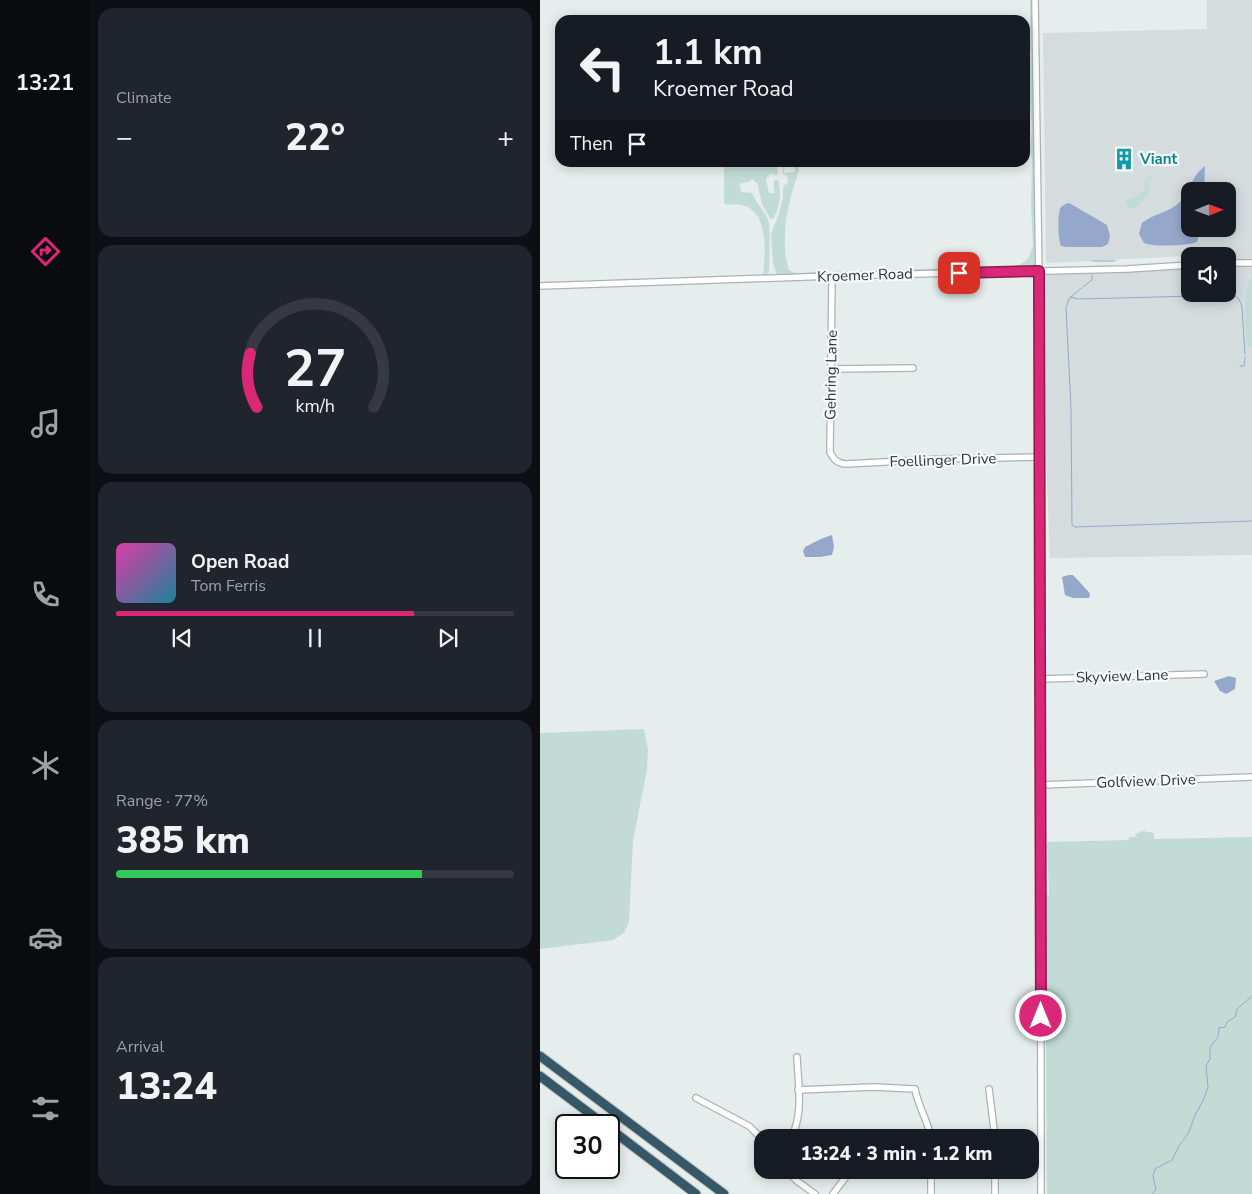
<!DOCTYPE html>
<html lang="en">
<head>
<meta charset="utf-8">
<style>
	:root { --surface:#171b24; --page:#20242c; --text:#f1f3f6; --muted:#9ea1a6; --line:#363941; --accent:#db2777 }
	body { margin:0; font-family:"Nunito Sans",sans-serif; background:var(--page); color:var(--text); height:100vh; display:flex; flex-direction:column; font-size:19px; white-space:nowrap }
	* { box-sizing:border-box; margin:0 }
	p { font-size:16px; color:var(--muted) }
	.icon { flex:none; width:28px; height:28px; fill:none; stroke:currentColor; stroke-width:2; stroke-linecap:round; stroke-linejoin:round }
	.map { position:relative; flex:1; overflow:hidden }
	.side { display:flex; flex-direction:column; gap:8px; padding:8px; background:#0d0f14; width:450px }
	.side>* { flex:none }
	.top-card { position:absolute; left:15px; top:15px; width:475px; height:152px; border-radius:15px; box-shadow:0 2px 12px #0003; background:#171b24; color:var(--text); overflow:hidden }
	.needle { width:32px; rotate:89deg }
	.buttons { position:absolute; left:641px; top:182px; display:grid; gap:10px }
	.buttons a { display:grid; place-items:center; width:55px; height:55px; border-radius:10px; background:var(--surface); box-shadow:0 2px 12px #0003; font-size:25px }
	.speed { position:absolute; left:15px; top:1114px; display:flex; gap:10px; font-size:25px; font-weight:700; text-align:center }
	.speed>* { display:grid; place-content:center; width:65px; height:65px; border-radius:50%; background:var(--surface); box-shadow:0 2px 12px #0003; line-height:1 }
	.speed .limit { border:2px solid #111; border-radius:8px; background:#fff; color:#111 }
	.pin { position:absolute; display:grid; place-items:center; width:42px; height:42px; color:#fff; margin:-21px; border-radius:10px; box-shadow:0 2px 8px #0006 }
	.me { position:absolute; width:55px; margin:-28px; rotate:0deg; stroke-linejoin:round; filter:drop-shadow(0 0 4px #0008) }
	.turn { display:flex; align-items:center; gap:18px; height:105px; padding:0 15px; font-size:22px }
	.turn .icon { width:65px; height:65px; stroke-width:2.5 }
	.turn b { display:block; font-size:35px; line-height:42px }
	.then { display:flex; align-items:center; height:48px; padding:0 15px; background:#0003; gap:10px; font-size:19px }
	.big { font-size:38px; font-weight:800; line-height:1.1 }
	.side .card { flex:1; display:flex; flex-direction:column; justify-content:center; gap:8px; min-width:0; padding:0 18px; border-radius:15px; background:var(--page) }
	.side .dial { align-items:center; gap:0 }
	.dial svg { height:130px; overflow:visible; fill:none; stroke:var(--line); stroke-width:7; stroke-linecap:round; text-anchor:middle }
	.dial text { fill:var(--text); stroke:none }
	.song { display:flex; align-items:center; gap:15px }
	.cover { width:60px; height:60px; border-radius:8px; background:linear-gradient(135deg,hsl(320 70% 55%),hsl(190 70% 35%)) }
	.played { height:5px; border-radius:2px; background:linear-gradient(90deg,var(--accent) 75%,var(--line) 75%) }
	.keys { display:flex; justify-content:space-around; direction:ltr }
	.heat { display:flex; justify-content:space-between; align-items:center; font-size:28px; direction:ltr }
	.charge { height:8px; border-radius:4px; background:linear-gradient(90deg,#34c759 77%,var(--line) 0) }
	.trip { position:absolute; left:214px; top:1129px; width:285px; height:50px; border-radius:15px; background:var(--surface); box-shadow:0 2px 12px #0003; font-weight:800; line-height:50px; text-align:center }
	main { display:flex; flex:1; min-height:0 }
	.tab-bar { display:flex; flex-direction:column; width:90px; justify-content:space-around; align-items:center; background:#090b0e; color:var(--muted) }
	.tab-bar .icon { width:35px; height:35px }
	.tab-bar .current { color:var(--accent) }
	.tab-bar b { font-size:22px; color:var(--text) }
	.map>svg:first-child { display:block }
</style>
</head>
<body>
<main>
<nav class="tab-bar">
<b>13:21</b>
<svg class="icon current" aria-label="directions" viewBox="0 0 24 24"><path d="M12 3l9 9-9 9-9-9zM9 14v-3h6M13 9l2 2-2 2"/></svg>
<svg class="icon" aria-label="music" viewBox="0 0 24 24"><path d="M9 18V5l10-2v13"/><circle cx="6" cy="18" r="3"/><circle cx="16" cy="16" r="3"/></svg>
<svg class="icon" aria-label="phone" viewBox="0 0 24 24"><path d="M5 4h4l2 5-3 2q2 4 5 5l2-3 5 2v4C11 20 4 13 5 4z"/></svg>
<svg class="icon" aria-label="climate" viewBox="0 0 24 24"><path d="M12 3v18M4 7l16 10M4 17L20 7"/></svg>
<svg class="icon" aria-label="car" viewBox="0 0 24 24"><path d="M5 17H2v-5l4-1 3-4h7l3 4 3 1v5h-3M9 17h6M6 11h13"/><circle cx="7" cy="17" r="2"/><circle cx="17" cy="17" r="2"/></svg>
<svg class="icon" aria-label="filters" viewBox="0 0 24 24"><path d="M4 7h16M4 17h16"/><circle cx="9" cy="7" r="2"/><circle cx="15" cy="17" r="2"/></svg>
</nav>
<section class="side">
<div class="card"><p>Climate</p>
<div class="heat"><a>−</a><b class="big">22°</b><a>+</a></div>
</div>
<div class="card dial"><svg viewBox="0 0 100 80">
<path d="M14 69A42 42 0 1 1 86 69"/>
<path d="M14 69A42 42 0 0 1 10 36" stroke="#db2777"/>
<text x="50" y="56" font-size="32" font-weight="700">27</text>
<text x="50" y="72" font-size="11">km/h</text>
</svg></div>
<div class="card">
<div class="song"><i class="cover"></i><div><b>Open Road</b><p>Tom Ferris</p></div></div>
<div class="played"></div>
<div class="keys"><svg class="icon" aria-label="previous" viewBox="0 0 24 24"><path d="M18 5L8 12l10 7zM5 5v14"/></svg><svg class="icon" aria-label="pause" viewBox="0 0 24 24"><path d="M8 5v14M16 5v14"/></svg><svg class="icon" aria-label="next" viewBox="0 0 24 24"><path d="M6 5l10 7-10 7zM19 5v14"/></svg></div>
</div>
<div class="card"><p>Range · 77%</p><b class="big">385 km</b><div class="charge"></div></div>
<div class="card"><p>Arrival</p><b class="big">13:24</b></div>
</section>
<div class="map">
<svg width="712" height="1194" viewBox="0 0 712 1194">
	<rect width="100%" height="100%" fill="#e6eded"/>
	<path fill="#d4dcdd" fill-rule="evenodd" d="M667,0H712V555L510,558L499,271L650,265V294H688V256H650L506,263L503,33L667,29ZM650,191H688V229H650Z"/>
	<g fill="#c2dbd5">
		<path d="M490,0H493L495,265L488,268L237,275L233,263L231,234L239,214L243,198V186L248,183L247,176L243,174V162L244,163V173L255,172V163H259C259,176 253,187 250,200C245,219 242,252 249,270L255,273L472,266L479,265L488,259L493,246L491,206L492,159L490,148L492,129L490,103L485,100V62L490,59L491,56L488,36L490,29Z"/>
		<path d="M184,163H237L238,175L229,174V177H227L226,180L229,193H234V180H238C242,193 240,207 233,219L230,218L222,204L217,182H214V179L210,180L209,182L202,183L200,184L201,192L212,193C216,203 224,210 228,220C231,226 229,261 229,271L227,275L223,276C226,247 230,198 186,205L184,203Z"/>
		<path d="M608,176L610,177L607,184L611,186C607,196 603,203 593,209L589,208L585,199L594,198L595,195L599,197L601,192H605L604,185Z"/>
		<path d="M712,277V348L708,345L706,339C706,321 702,291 712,277Z"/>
		<path d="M104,729L108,749L107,769L93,841L89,921L84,933L73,940L0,949V733Z"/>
		<path d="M603,831L614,833V839L712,837V1194H507L505,895H509L507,842L588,840L590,837H595L596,834Z"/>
	</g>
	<g fill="#95a8cb">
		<path d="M665,166L664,191H650V229H660L657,242C649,246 612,247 604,243L599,234L602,223C613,214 630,212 640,202C651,191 651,176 665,166Z"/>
		<path d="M529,203L567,225L570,236L568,244L562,247H526L521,246C518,240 517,213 521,207C523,205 525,204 529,203Z"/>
		<path d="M292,535L294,547L292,555L280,557H265L263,551L265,547C273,543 284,537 292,535Z"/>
		<path d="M529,575H533L548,591L550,594L549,598H533L525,595L522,577Z"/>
		<path d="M689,676L696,678L695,689L686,694L680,691L674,681Z"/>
	</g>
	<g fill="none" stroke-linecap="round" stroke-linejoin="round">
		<g stroke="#95a8cb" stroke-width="1">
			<path d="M552,261H575"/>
			<path d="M543,287L552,280V275"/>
			<path d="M541,288L529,299L526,308L531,408L532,525L535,527L712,521"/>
			<path d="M530,297L539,299"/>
			<path d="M541,299L693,295L699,299L702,307L705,354"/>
			<path d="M700,366H704L705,357"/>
			<path d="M612,1194L616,1190L613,1176L615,1169L632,1160L639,1146L649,1132L655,1115L663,1101L668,1087L666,1066L670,1059V1047L678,1037L679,1028L685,1027L687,1022L695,1017L697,1009L712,996"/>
		</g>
		<g stroke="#a9b3b5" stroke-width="8">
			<g id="minor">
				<path d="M495,0L500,356L501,1194"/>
				<path d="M688,263H712"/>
				<path d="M292,276L290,452C294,460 297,463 306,464L400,459L500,457"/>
				<path d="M0,286L292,276L587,269L650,265"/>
				<path d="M291,369L373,368"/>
				<path d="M501,679L664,674"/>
				<path d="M501,785L712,777"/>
				<path d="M449,1089L455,1138"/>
				<path d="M258,1090L334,1087L375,1089C378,1106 388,1121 391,1138"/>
				<path d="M156,1098L209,1126L222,1139"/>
				<path d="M251,1138C264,1114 258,1083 257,1057"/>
				<path d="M246,1170L257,1181L275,1194"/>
				<path d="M391,1170V1194"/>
				<path d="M293,1194L311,1170"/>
				<path d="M455,1194V1170"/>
			</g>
		</g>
		<g stroke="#c3c7c9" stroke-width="11">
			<g id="highway">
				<path d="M0,1056L184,1194"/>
				<path d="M0,1076L65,1125"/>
				<path d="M69,1128L156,1194"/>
			</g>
		</g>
		<use href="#minor" stroke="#fff" stroke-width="5.5"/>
		<use href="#highway" stroke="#365866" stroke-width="9"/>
	</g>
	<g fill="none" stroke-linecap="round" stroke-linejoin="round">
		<g stroke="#8e194d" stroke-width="12">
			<path id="route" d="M419,273L499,271L501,1016"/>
		</g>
		<use href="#route" stroke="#db2777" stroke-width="9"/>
	</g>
	<defs>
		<g id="building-bare" transform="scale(1.725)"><path d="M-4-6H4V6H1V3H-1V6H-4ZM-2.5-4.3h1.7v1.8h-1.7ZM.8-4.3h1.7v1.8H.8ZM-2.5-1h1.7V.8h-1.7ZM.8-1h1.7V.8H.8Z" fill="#0f9aa8" stroke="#f6fafa" stroke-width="2.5" paint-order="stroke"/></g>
	</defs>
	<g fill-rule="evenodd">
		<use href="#building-bare" x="584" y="159"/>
	</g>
	<g text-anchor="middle" stroke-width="4.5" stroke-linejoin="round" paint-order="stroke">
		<g font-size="15" font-weight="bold" fill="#0d838f" stroke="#f6fafa" text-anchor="start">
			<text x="600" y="164">Viant</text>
		</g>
		<g font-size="15" fill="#27383d" stroke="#f6fafa">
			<text transform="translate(325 275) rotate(-2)" y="5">Kroemer Road</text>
			<text transform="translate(291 375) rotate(-89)" y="5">Gehring Lane</text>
			<text transform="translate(403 460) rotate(-2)" y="5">Foellinger Drive</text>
			<text transform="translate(582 676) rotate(-2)" y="5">Skyview Lane</text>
			<text transform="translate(606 781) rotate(-2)" y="5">Golfview Drive</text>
		</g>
	</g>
</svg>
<div class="buttons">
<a><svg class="needle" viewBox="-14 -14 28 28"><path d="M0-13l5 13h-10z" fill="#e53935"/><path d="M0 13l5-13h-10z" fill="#9ea1a6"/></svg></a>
<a><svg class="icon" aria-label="sound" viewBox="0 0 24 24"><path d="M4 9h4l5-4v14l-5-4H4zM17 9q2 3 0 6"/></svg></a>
</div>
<div class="speed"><div class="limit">30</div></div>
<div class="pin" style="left:419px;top:273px;background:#d93025"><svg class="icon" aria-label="arrive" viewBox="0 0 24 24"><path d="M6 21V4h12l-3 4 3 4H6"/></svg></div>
<svg class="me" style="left:501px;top:1016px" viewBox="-20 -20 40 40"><circle r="17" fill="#db2777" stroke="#fff" stroke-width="3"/><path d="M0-11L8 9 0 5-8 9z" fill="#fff"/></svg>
<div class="trip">13:24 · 3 min · 1.2 km</div>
<div class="top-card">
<div class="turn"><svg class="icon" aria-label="left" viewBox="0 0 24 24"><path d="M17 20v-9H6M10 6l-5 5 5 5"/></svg><div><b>1.1 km</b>Kroemer Road</div></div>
<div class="then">Then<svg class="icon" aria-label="arrive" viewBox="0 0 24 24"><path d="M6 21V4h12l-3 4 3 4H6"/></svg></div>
</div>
</div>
</main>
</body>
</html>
